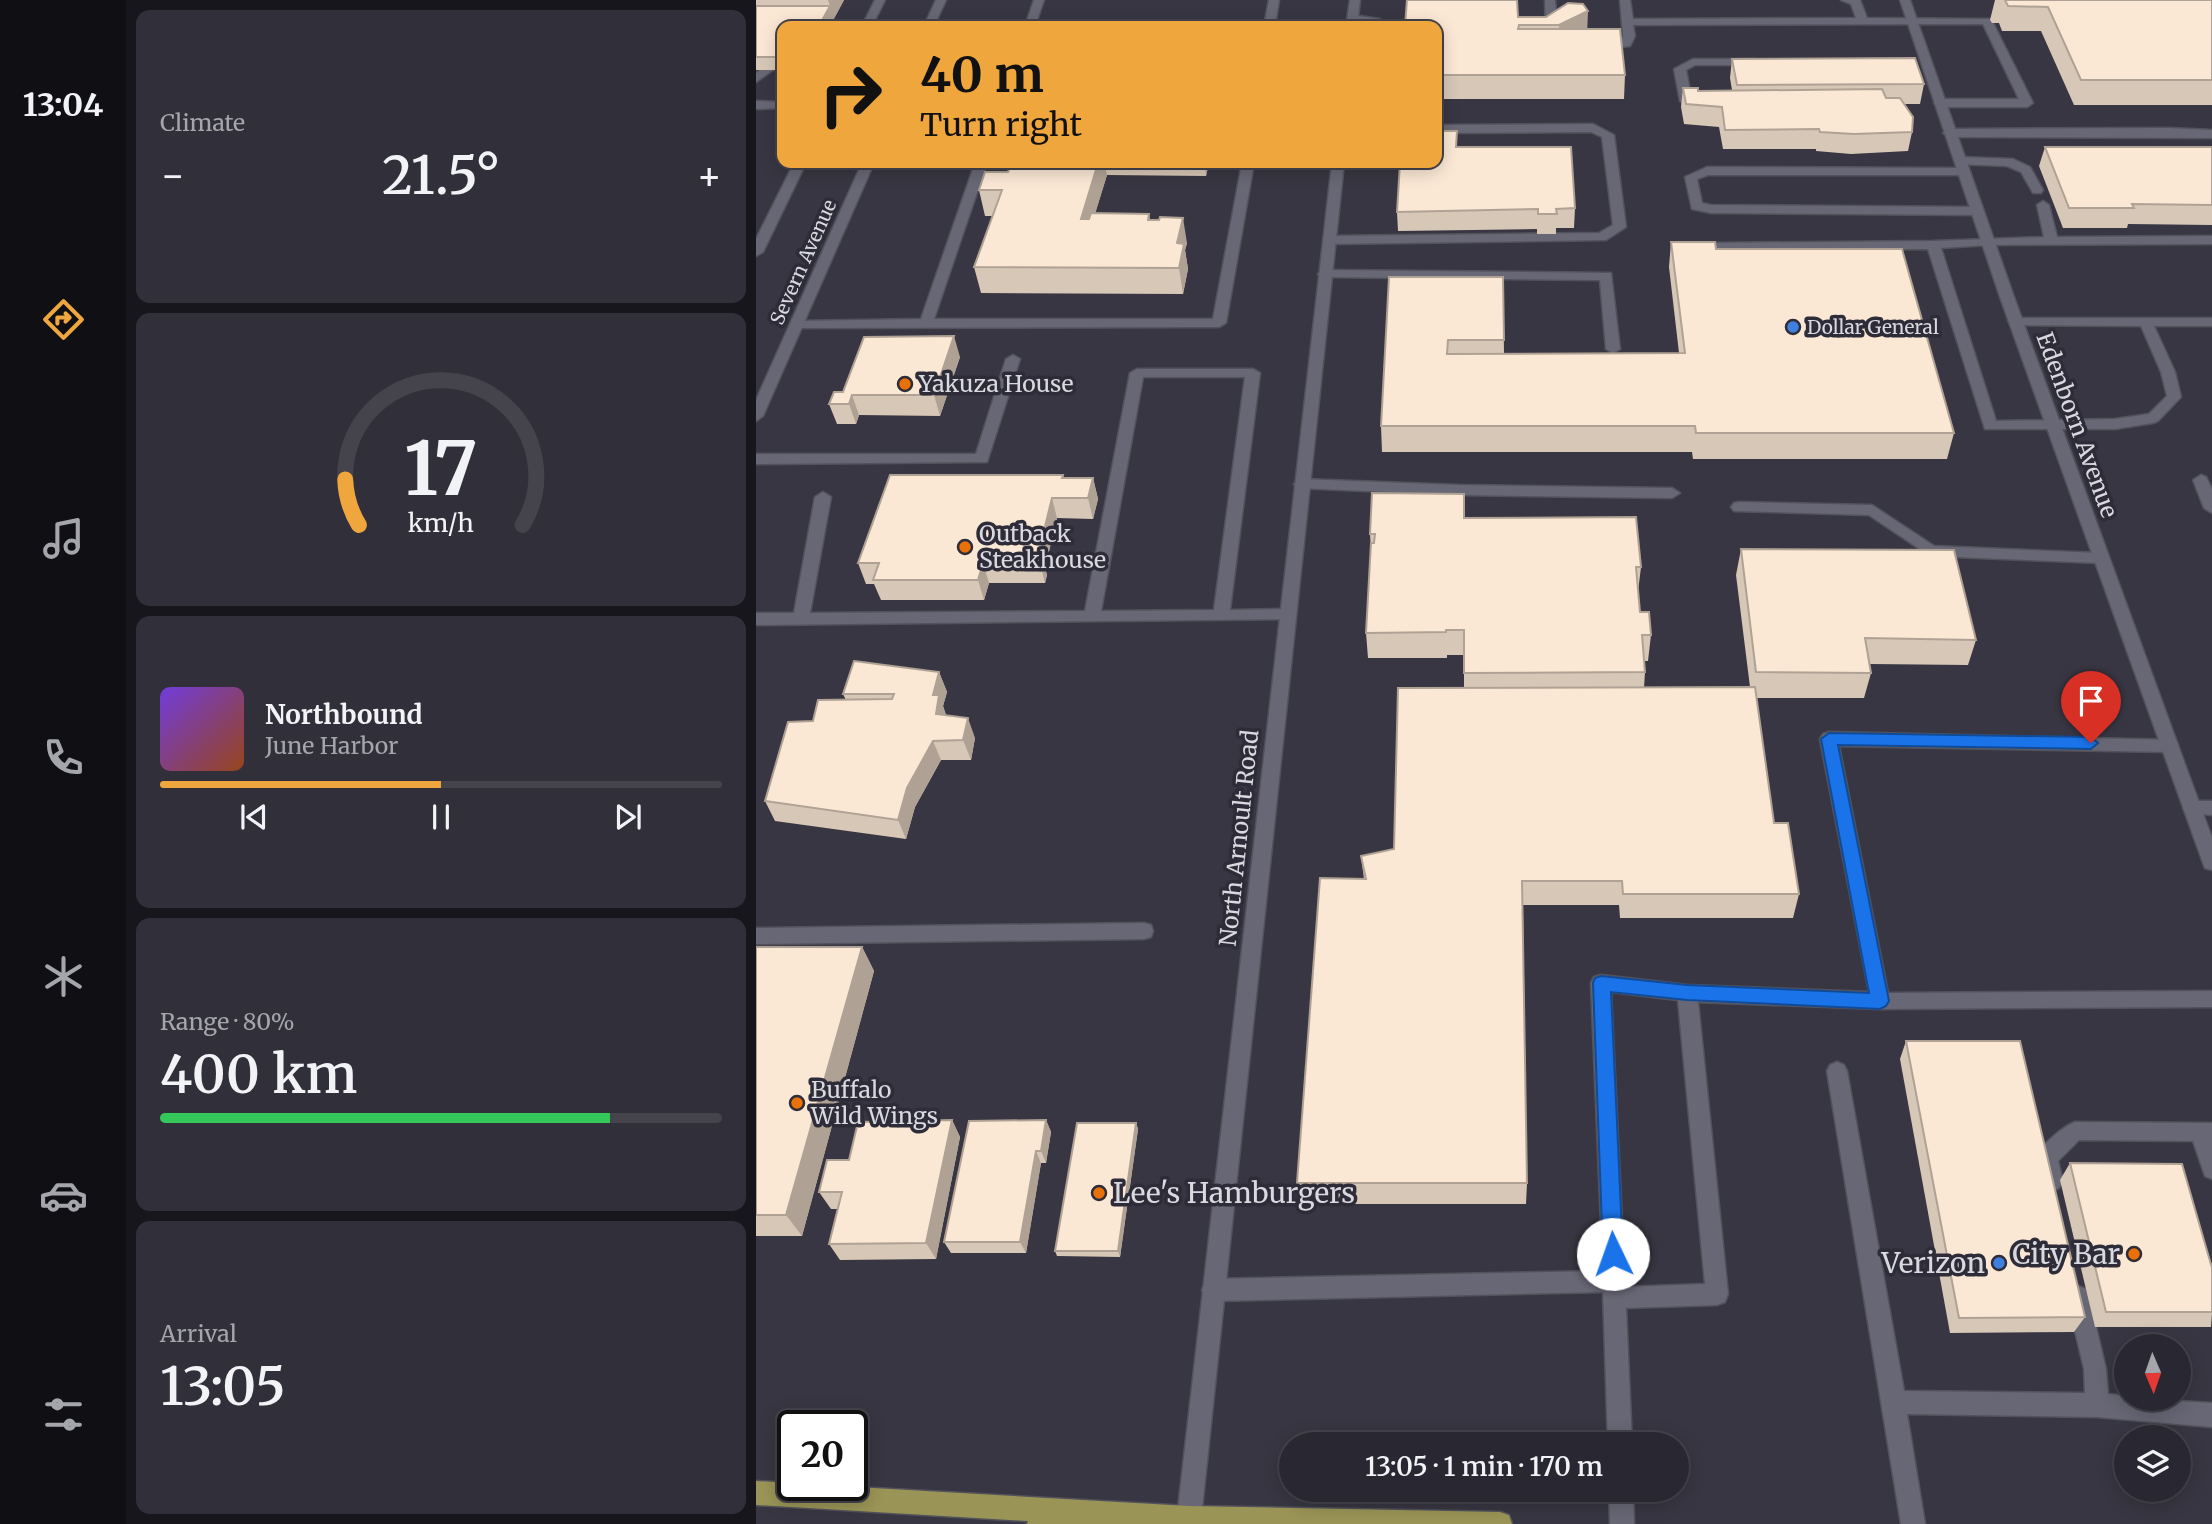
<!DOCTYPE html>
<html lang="en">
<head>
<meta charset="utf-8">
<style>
	:root { --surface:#292832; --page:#31303a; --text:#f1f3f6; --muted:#a5a6ac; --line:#45444d; --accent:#efa73d }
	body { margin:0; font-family:Merriweather,serif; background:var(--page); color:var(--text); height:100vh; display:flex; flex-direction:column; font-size:26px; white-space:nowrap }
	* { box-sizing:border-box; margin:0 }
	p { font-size:23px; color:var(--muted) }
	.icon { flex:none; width:38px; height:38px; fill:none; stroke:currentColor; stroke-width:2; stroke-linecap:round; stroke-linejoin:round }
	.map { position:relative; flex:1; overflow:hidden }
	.details { display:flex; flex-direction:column; gap:10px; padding:10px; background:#17161c; width:630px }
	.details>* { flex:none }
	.guide { position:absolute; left:21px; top:21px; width:665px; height:147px; border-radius:14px; box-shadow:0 4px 18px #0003,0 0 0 2px var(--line); background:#efa73d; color:#111; overflow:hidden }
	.needle { width:46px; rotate:178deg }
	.controls { position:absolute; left:1358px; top:1334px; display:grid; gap:14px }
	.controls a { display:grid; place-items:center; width:77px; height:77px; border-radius:50%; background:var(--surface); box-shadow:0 4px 18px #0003,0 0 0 2px var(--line); font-size:35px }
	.speed { position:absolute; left:21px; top:1410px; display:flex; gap:14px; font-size:35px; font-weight:700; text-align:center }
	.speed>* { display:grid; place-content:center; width:91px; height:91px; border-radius:50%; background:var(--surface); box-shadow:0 4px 18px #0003,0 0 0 2px var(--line); line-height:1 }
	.speed .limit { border:4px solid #111; border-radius:10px; background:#fff; color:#111 }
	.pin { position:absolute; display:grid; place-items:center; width:60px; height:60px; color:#fff; margin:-72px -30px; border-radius:50% 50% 50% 0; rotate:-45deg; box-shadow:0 0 7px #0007 }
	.pin .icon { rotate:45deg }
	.me { position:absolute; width:77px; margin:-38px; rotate:357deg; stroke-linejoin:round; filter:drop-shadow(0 0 5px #0008) }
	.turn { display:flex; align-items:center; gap:24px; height:147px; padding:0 28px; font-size:32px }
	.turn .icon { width:91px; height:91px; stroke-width:2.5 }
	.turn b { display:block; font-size:49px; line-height:60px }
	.big { font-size:52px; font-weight:600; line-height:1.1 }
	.details .card { flex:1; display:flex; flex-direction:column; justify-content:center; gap:10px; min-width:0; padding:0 24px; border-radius:14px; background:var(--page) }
	.details .dial { align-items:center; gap:0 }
	.dial svg { height:182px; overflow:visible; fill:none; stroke:var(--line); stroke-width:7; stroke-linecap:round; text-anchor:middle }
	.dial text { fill:var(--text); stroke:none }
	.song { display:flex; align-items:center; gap:21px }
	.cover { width:84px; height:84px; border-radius:10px; background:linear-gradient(135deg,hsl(260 70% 55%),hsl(20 70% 35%)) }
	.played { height:7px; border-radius:4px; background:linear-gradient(90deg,var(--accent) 50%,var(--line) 50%) }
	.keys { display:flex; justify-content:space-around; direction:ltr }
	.heat { display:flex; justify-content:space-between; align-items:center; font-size:38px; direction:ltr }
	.charge { height:10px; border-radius:5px; background:linear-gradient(90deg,#34c759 80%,var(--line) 0) }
	.trip { position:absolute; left:523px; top:1432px; width:410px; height:70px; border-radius:35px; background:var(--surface); box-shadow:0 4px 18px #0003,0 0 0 2px var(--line); font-weight:600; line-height:70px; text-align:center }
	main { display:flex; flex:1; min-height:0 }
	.tab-bar { display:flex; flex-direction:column; width:126px; justify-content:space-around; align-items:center; background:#101014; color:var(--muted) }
	.tab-bar .icon { width:49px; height:49px }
	.tab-bar .current { color:var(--accent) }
	.tab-bar b { font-size:32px; color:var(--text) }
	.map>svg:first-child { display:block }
</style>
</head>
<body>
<main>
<nav class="tab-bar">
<b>13:04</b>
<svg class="icon current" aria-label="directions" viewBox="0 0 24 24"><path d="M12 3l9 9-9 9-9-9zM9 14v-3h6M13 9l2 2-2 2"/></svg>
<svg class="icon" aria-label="music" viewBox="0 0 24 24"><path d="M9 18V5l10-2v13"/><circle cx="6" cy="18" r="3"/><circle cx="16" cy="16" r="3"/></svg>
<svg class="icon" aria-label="phone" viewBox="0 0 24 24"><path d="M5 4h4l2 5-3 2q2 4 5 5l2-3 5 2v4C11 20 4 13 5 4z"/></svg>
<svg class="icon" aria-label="climate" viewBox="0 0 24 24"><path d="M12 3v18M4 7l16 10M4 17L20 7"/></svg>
<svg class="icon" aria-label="car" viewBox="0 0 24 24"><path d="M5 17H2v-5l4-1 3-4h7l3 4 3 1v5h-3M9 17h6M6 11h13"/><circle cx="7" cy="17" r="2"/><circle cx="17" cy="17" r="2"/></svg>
<svg class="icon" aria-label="filters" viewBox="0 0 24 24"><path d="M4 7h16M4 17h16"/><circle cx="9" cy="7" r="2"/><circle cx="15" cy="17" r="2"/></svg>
</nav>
<section class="details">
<div class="card"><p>Climate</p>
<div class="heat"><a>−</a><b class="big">21.5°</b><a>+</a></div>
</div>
<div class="card dial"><svg viewBox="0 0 100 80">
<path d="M14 69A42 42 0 1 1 86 69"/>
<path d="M14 69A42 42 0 0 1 8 49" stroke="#efa73d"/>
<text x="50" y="56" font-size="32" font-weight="700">17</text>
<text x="50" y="72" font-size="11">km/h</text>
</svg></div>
<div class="card">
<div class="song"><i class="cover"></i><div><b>Northbound</b><p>June Harbor</p></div></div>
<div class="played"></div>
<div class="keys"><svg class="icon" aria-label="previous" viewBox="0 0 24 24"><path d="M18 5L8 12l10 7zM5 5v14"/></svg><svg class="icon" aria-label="pause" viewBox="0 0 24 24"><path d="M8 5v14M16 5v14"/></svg><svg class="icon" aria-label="next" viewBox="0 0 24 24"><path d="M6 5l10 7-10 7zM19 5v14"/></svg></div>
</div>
<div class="card"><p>Range · 80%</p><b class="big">400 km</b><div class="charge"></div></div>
<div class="card"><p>Arrival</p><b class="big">13:05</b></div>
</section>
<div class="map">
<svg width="1456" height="1524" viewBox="0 0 1456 1524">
	<rect width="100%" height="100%" fill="#373642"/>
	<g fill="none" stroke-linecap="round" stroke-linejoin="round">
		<g stroke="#52525c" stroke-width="3">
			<g id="service">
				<path d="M278,0H288L279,26H269Z"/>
				<path d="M513,0H523L519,26H508Z"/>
				<path d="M789,0H799L802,37L796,40L790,37Z"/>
				<path d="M864,0H874L877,19L1100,18L1095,4L1085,0H1104L1111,18L1235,19L1277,103L1271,107H1184L1178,103L1184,99H1263L1227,24L877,25L879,36L874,46L841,49V45L865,41L867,36Z"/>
				<path d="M597,15L624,19L631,26L593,20L592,18Z"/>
				<path d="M937,59H999L1005,62L999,65H939L930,70L936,101L930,105L924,101L918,69Z"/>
				<path d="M7,68L17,70L0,82V73Z"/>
				<path d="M0,101L26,102V108L0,109Z"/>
				<path d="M837,124L858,135L870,227L850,240L573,244L567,240L573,236L843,233L857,225L846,137L835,132L681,133V125Z"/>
				<path d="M1412,128L1456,130V138L1193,137L1187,133L1193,129Z"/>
				<path d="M1204,157L1257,159L1274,167L1287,190L1285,193H1277L1265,172L1251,166L1200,164V158Z"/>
				<path d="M219,163H231L178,319H457L486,163H498L470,323L463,327L36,328V322L41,321L165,319Z"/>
				<path d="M951,167L1208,168L1214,172L1212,175H952L941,179L946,203L955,205L1221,207L1227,211L1221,215L955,213L936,209L929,177Z"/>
				<path d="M1287,201L1293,205L1301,237L1456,236V244L1232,245L1185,248L1240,421L1359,419L1393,414L1411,396L1405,372L1385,326L1259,325L1252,321L1254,318H1456V326H1398L1419,372L1425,397L1402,421L1397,423L1359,429H1229L1172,249L953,251L947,247L953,243L1177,241L1288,237L1281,205Z"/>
				<path d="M569,270L855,273L864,349L857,353L850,349L844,280L564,277L562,274Z"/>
				<path d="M257,355L264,359L231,462L0,464V454H220L250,359Z"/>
				<path d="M381,369H497L504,373L474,610L532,609L540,615L538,619L0,625V613H38L59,497L67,492L75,497L54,613L329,611L374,373ZM387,377H489L458,610L345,611Z"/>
				<path d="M1445,475L1450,477L1456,489V513L1448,508L1437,480Z"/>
				<path d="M546,479L703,485L916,488L924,493L916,498L703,495L541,488L538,484Z"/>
				<path d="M983,502L1116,505L1178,546L1344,553L1352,558L1344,563L1174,556L1113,515L978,511L975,507L978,503Z"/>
				<path d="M1073,732L1419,740L1422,745L1419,750L1413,752L1083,746L1132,993L1456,991V1007L1124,1009L942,1002L972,1294L969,1302L961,1305L870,1308L876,1444H852L847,1292L457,1301L449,1298L446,1290L449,1282L457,1279L847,1271L835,983L838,977L845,975L931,985L1113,992L1064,739L1067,734ZM855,992L922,1000L949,1284L869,1287Z"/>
				<path d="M1436,801H1456V815L1430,813L1427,808L1430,803Z"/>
				<path d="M388,923L395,925L397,931L395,937L388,939L0,944V928Z"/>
				<path d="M1081,1062L1088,1065L1091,1071L1148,1391L1329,1393L1328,1369L1311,1297L1314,1289L1322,1286L1330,1289L1333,1297L1350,1369L1352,1394L1370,1396V1398L1456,1403V1427L1341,1417L1151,1414L1169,1524H1145L1071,1071L1074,1065Z"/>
				<path d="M1319,1122L1456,1123V1179L1449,1176L1437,1141L1323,1140L1302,1161L1307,1181L1303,1188L1296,1191L1289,1188C1285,1180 1279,1164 1282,1155C1286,1144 1308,1126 1319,1122Z"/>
				<path d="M853,1489H877L878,1524H854Z"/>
			</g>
		</g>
		<g stroke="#52525c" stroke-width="3">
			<g id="minor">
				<path d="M594,0H604L601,26H590Z"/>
				<path d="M1144,0H1154L1258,297L1456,838V870L1449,868L1447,863L1244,297Z"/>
				<path d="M576,163H588L445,1518L443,1524H423L421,1518Z"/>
			</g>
		</g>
		<g stroke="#52525c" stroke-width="3">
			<g id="tertiary">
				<path d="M119,0H129L116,26H106Z"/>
				<path d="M180,0H190L178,26H168Z"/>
				<path d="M38,163H50L7,252L0,256V239Z"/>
				<path d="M106,163H118L7,416L0,421V400Z"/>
			</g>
		</g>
		<g stroke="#52525c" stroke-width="3">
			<path id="primary" d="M0,1481L37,1483V1486H82L433,1506L744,1512L753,1515L756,1524H271L272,1521L0,1505Z"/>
		</g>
		<use href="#service" fill="#686775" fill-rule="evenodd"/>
		<use href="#minor" fill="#686775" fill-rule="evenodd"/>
		<use href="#tertiary" fill="#686775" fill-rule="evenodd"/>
		<use href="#primary" fill="#9a9456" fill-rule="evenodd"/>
	</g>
	<g fill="#d7c7b6">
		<path d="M0,0H88L74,26H26V70H0Z"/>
		<path d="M1239,0H1456V105H1318L1285,31H1246L1243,23H1236L1234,20Z"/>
		<path d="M762,17L831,29L869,75L868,99H681V26Z"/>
		<path d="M976,59L1168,84L1164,104H1148L1156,132L1152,151L1095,154L1060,151V149H967L963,127L928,124L925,107L927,88L942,91L976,90L974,78Z"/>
		<path d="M701,147L819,208L818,228H800V234H781V229L642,231L641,212Z"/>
		<path d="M1289,147H1456V225L1372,224L1371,228H1307L1283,166Z"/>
		<path d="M256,163H453L450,176L351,175L339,213L393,214L394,220L431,243L429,250L432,269L427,294L225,293L218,267L237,216H229L223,190L252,172Z"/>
		<path d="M915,242L960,249L1198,433L1191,459H937L936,452H626L625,426L633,277H747L748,354L923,353L913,267Z"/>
		<path d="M204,357L184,416L103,415L100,424H81L73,404L87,392Z"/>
		<path d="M307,475L308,478H337L342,499L337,519L301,518L289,568L291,575L289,583H233L228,600H125L118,584H110L102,563Z"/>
		<path d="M709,518L885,567L882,592L884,612L895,635L892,661H888L889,672L888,688L994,687L980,575L985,549L1220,640L1212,665L1114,664L1115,673L1108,698H1000L1018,823L1043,894L1037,918H864L863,905H767L771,1183L770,1204H545L541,1183L608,879L605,856L638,849L708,688V655H691V658H612L610,633L615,550L614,534Z"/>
		<path d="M183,672L191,692L187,706L190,715L219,738L215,760H185L159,807L150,839L19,821L9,801L57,721L90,700L87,694Z"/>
		<path d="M0,947H106L118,971L46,1236H0Z"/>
		<path d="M1150,1041L1329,1317L1318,1332L1194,1333L1144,1059Z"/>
		<path d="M196,1120L204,1137L180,1259L84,1260L73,1244L82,1209H75L63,1192L93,1160Z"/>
		<path d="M290,1120L295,1132L290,1163H285L270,1253H195L188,1242Z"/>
		<path d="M380,1123L382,1129L364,1257L301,1256L299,1251Z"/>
		<path d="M1314,1163L1456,1312L1455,1327H1339L1304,1180Z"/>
	</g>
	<g fill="#afa294">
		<path d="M72,0H88L74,26H63L74,6Z"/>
		<path d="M832,11L831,35L802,49L803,25Z"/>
		<path d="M342,163H348L351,175L330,244L325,219Z"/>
		<path d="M449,163H453L450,176Z"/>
		<path d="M427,218L431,243L429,250L432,269L427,294L423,268L421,243Z"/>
		<path d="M198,336L204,357L184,416L178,395Z"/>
		<path d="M96,395L103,415L100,424L93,404Z"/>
		<path d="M337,478L342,499L337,519L332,498Z"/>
		<path d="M296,498L301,518L289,568L291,575L289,583L282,555Z"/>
		<path d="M227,563L233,583L228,600L222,580Z"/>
		<path d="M183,672L191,692L187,706L190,715L187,734L180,714L177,695Z"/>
		<path d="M212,718L219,738L215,760L207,740Z"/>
		<path d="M177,741L185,760L159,807L150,839L142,820L151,788Z"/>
		<path d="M106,947L118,971L46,1236L30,1215Z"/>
		<path d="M196,1120L204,1137L180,1259L170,1243Z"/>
		<path d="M290,1120L295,1132L290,1163L285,1151Z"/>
		<path d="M380,1123L382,1129L364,1257L362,1251Z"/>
		<path d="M280,1151L285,1163L270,1253L264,1242Z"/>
	</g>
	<g fill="#fae7d4" stroke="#afa294" stroke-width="2">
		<path d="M651,0H761L762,17H790L812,3L827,4L832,11L803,25H763L762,29H864L869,75H681V26H649Z"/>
		<path d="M1249,0H1456V80H1325L1292,7L1252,6Z"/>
		<path d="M0,6H74L63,26H26V57H0Z"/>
		<path d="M1159,58L1168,84L981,85L976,59Z"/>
		<path d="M927,88H942V91L1126,89L1130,98H1144L1157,117L1156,132L1098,134L1064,132L1063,129L969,130L966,107L930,104Z"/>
		<path d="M681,131H701L700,147H815L819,208L800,209L801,214H782V209L641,212L644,163H681Z"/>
		<path d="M1289,147H1456V205L1376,204L1378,208H1313Z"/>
		<path d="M256,163H342L325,219H333L335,213L393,214L392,220H403L404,217L427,218L421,243L428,244L423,268L218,267L246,190H223L229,172H252Z"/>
		<path d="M915,242H959L960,249H1146L1198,433H940L939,426H625L633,277H747L748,340H692L691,354L929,353Z"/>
		<path d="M198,336L178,395H96L93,404H73L78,392H87L108,337Z"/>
		<path d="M134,475H307L306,478H337L332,498H296L282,555H285L283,563H227L222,580H117L123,563H102Z"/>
		<path d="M616,493L708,494V518L880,517L885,567H880L884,612H893L895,635H886L889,672L708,673V630H690V632L610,633L615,543H618L619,534H614Z"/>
		<path d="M985,549L1198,550L1220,640L1109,638L1115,673L1000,672Z"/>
		<path d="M98,661L183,672L177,695H183L180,714L212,718L207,740L177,741L151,788L142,820L9,801L32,722L57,721L62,700L136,699L138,694H87Z"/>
		<path d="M999,687L1018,823H1032L1043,894H867L866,881H766L771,1183H541L564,878L610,879L605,856L638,849L642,688Z"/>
		<path d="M0,947H106L30,1215H0Z"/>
		<path d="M1150,1041H1264L1329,1317L1203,1318Z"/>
		<path d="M196,1120L170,1243L73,1244L86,1192H63L71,1160H93L102,1122Z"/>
		<path d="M290,1120L285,1151H280L264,1242H188L213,1121Z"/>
		<path d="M321,1123H380L362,1251H299Z"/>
		<path d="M1314,1163L1426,1164L1456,1268V1312H1350Z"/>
	</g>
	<path fill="#1a73e8" stroke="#114b97" stroke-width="2" d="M1073,733L1335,737L1342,743L1335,749L1082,745L1133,1001L1130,1006L1124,1009L931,1000L855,992L867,1254L864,1260L857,1263L850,1260L847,1254L837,983L839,978L845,976L931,985L1113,993L1065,739Z"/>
	<g fill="#3f7fe0" stroke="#2d2c38" stroke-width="2.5">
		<circle cx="1037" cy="327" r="7"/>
		<circle cx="1243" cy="1263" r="7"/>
	</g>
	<g fill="#e8710a" stroke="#2d2c38" stroke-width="2.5">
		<circle cx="149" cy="384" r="7"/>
		<circle cx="209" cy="547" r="7"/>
		<circle cx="41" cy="1103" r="7"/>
		<circle cx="343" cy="1193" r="7"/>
		<circle cx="1378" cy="1254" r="7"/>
	</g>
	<g text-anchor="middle" stroke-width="7" stroke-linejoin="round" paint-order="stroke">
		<g font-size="19" fill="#d9d9e0" stroke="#2d2c38">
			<text transform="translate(47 262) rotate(-66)" y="7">Severn Avenue</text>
		</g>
		<g font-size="19" fill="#d9d9e0" stroke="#2d2c38" text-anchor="start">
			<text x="1051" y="334">Dollar General</text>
		</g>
		<g font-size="23" fill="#d9d9e0" stroke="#2d2c38" text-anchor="start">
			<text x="163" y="392">Yakuza House</text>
			<text x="223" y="542">Outback<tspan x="223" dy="26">Steakhouse</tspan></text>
			<text x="55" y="1098">Buffalo<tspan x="55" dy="26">Wild Wings</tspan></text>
		</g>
		<g font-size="23" fill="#d9d9e0" stroke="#2d2c38">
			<text transform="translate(1321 425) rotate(70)" y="8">Edenborn Avenue</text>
			<text transform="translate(483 838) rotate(-84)" y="8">North Arnoult Road</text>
		</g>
		<g font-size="28" fill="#d9d9e0" stroke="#2d2c38" text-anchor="end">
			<text x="357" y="1203" text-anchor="start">Lee's Hamburgers</text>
			<text x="1364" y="1264">City Bar</text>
			<text x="1229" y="1273">Verizon</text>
		</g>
	</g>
</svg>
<div class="controls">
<a><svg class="needle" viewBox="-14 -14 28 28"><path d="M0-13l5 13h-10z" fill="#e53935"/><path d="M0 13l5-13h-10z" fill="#a5a6ac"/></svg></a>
<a><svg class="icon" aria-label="layers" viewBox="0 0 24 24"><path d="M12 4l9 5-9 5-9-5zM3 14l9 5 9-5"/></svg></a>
</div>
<div class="speed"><div class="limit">20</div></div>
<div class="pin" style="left:1335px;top:743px;background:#d93025"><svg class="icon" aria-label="arrive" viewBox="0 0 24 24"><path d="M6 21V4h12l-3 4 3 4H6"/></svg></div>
<svg class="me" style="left:857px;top:1254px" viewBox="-20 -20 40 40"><circle r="19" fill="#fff"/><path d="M0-13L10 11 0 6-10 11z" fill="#1a73e8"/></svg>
<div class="trip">13:05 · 1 min · 170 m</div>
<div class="guide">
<div class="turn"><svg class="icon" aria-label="right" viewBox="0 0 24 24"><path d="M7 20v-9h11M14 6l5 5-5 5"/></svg><div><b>40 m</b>Turn right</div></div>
</div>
</div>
</main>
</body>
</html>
